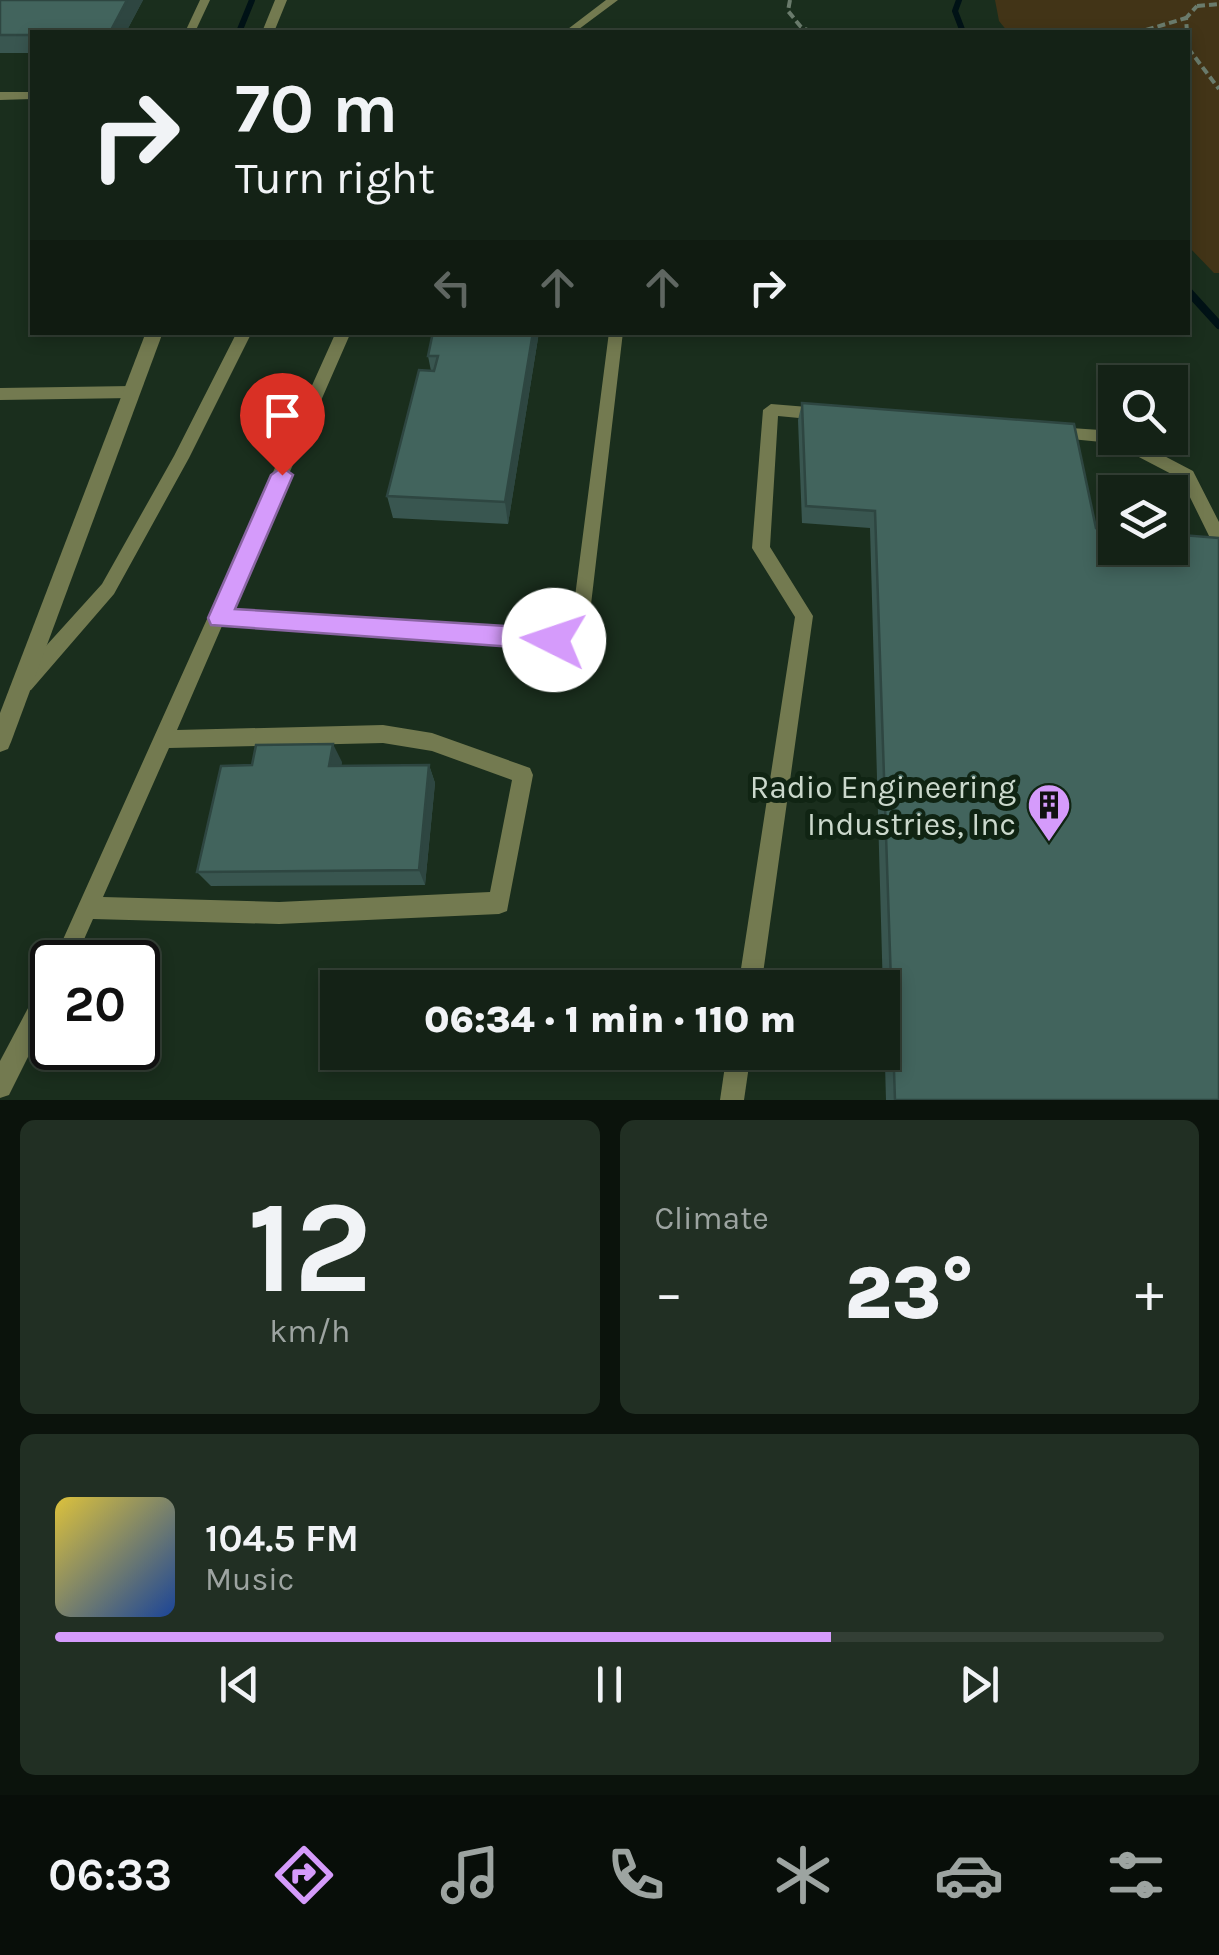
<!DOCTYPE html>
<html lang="en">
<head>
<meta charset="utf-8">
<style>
	:root { --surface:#142216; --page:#212f23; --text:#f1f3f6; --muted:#9da4a1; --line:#333f35; --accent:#d59bfb }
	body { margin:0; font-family:Karla,sans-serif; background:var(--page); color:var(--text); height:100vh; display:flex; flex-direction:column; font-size:38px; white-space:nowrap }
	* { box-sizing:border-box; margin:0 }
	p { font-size:32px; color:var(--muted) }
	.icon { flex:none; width:55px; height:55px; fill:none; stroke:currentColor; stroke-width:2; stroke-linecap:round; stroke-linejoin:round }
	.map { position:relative; height:1100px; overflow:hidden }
	.details { display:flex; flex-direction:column; gap:20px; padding:20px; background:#0b130c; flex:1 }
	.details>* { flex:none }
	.hud { position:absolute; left:30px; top:30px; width:1160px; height:305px; border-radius:0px; box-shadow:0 5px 15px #0003,0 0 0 2px var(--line); background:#142216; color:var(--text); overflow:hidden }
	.fabs { position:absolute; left:1098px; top:365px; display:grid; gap:20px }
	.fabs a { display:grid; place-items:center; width:90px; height:90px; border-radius:0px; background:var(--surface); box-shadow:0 5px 15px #0003,0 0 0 2px var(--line); font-size:50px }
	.speed { position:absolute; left:30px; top:940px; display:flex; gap:20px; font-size:50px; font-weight:700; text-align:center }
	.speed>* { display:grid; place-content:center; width:130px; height:130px; border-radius:50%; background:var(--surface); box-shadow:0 5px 15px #0003,0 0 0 2px var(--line); line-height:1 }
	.speed .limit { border:5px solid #111; border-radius:15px; background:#fff; color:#111 }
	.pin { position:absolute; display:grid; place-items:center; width:85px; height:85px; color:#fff; margin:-102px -42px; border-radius:50% 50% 50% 0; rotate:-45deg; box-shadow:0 0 10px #0007 }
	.pin .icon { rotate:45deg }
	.me { position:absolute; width:110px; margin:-55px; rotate:274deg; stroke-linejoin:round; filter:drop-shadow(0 0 8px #0008) }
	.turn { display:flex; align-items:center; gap:35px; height:210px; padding:0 40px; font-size:45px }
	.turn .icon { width:130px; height:130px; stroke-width:2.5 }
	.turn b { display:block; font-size:70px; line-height:85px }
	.lanes { display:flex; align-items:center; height:95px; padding:0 40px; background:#0003; justify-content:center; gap:50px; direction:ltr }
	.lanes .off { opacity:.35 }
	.big { font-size:75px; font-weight:800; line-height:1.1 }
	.details .tile { flex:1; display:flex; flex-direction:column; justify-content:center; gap:15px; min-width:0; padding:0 35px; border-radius:15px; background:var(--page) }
	.details .dial { align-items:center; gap:0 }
	.dial b { font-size:130px; line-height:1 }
	.song { display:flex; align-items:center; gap:30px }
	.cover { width:120px; height:120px; border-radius:15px; background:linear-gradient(135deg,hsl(50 70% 55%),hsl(220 70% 35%)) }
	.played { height:10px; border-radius:5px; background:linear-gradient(90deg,var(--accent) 70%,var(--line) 70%) }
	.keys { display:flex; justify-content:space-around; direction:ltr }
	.heat { display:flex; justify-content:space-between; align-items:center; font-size:55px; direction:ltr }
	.details .tiles { flex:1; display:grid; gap:20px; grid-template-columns:1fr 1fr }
	.tile:last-child { grid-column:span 2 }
	.trip { position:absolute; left:320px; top:970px; width:580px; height:100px; border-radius:0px; background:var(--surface); box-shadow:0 5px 15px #0003,0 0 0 2px var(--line); font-weight:800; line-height:100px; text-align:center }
	.tabs { display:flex; height:160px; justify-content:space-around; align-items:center; background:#080e09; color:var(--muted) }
	.tabs .icon { width:70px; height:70px }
	.tabs .current { color:var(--accent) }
	.tabs b { font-size:45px; color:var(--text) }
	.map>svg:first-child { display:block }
</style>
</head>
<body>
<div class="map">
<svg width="1219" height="1100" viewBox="0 0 1219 1100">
	<rect width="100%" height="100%" fill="#1a2e1d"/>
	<path fill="#423417" d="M995,0H1219V273H1214L1188,246V32H1008L999,21Z"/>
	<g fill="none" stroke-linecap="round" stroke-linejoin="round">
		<g stroke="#001216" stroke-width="6">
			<path d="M959,0L955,11L963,32"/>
			<path d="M239,32L252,0"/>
		</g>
		<path stroke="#001216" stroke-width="8" d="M1188,291L1219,325"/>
		<g stroke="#6a7b6c" stroke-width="4" stroke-dasharray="8 4" stroke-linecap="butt">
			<path d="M790,0L788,11L801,27L812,32"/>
			<path d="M1197,6L1219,4"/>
			<path d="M1146,30L1186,18"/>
			<path d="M1106,32H1152"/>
			<path d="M1187,32L1186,18L1197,6"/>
			<path d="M1188,48L1219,89"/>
		</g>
		<g fill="#737a50" fill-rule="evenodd">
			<path d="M200,0H210L195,32H185Z"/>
			<path d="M606,0H618L575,32H564Z"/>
			<path d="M0,92H32V99L0,100Z"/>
			<path d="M237,332H252L189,458L114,594L31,690L24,692L17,690L14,684L17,678L102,584L174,456Z"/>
			<path d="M336,332H351L229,611L551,631L572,620L609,332H623L588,630L553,647L222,626L177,730L383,725L432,733L530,768L533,775L507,911L499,914L279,924L93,919L74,962L52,964ZM383,743L432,751L512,780L490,892L279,902L103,897L169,748Z"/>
			<path d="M132,386L140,392L132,398L0,400V388Z"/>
			<path d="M771,404L820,408L828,414L820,420L778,416L770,547L813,616L761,988H738L795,617L752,548L763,410Z"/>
			<path d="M1056,427L1115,431V438H1130L1193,471L1219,522V546L1213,544L1181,479L1112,443L1050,437L1048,433Z"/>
			<path d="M52,975V1009L9,1095L0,1098V1061L44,978Z"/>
			<path d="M727,1052H751L744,1100H720Z"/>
		</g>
		<g fill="#737a50" fill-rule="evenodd">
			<path d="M275,0H287L274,32H262Z"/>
			<path d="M146,332H163L11,742L8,749L0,752V713Z"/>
		</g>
	</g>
	<g fill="#395650">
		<path d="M0,0H143L126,32H32V53H0Z"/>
		<path d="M433,332H539L508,524L393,518L387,496L431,371L428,356Z"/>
		<path d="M802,403L1074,424L1219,1100H886L870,528L802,523L798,420Z"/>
		<path d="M342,762L341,766L429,765L435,783L425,885L211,886L197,872Z"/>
	</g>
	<g fill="#2e4641">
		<path d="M127,0H143L126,32H110Z"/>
		<path d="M533,332H539L508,524L505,502Z"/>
		<path d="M333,744L342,762L338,783L329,766Z"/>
		<path d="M429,765L435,783L425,885L419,870Z"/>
	</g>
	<g fill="#42645d" stroke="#2e4641" stroke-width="2.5">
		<path d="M0,0H127L110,32H32V35H0Z"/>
		<path d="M433,332H533L505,502L387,496L419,370L434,371L438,356H428Z"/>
		<path d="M802,403L1074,424L1096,528L1115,530V548H1170V534L1219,538V1100H895L875,511L806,506Z"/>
		<path d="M333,744L329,766L429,765L419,870L197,872L221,766L252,765L256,745Z"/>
	</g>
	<path fill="#d59bfb" stroke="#8a65a3" stroke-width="2.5" d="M282,467L293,475L235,609L554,629L562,632L566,640L562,647L554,650L211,625L208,618L271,475Z"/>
	<defs>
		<g id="building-pin" transform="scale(2.25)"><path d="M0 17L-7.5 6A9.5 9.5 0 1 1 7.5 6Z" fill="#d59bfb" stroke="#102413"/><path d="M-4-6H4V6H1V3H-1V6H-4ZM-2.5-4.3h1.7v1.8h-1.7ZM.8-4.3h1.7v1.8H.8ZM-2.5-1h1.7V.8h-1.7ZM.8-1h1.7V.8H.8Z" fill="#111"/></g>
	</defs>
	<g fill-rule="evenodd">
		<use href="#building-pin" x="1049" y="805"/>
	</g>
	<g text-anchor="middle" stroke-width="10" stroke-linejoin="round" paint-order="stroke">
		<g font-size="32" fill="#cbd8cc" stroke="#102413" text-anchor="end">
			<text x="1016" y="798">Radio Engineering<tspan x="1016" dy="37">Industries, Inc</tspan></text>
		</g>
	</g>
</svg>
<div class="fabs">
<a><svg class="icon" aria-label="search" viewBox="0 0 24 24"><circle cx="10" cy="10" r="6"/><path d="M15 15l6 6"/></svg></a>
<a><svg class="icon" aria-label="layers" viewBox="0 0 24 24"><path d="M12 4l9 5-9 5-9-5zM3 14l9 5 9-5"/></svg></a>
</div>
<div class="speed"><div class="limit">20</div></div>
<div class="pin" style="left:282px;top:475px;background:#d93025"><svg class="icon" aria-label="arrive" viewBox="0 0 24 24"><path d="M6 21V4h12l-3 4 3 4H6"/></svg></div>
<svg class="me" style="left:554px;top:640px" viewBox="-20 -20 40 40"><circle r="19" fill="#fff"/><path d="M0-13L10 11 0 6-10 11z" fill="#d59bfb"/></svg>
<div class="trip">06:34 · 1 min · 110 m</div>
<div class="hud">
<div class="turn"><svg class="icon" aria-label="right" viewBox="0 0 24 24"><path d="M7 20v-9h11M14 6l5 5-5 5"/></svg><div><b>70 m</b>Turn right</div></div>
<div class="lanes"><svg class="icon off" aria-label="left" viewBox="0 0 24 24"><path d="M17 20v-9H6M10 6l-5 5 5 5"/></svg><svg class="icon off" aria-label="ahead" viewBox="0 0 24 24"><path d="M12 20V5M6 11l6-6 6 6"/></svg><svg class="icon off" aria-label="ahead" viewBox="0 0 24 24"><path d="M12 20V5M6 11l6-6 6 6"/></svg><svg class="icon" aria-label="right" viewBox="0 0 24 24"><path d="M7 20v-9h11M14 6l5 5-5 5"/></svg></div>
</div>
</div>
<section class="details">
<div class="tiles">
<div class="tile dial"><b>12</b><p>km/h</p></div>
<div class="tile"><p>Climate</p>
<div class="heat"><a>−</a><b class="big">23°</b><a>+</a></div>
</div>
<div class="tile">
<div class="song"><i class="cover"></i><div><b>104.5 FM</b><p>Music</p></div></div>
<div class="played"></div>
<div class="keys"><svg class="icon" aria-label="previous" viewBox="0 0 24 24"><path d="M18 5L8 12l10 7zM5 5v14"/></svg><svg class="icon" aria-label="pause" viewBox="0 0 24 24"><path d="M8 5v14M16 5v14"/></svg><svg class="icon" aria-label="next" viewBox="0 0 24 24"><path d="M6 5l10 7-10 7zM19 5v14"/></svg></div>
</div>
</div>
</section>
<nav class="tabs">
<b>06:33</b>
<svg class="icon current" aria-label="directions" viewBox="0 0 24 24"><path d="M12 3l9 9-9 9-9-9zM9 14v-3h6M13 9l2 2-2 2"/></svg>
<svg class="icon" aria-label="music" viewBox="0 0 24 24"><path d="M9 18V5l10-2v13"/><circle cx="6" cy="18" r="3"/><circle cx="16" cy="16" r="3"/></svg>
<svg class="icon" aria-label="phone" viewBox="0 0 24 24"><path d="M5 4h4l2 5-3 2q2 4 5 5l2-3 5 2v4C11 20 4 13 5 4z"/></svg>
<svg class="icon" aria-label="climate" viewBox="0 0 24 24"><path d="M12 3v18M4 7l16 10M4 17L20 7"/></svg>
<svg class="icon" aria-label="car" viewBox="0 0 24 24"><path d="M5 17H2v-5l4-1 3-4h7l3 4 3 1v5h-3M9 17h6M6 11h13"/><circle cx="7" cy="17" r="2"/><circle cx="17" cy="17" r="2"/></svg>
<svg class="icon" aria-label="filters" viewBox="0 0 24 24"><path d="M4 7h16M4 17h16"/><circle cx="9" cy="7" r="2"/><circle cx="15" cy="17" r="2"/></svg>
</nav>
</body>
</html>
